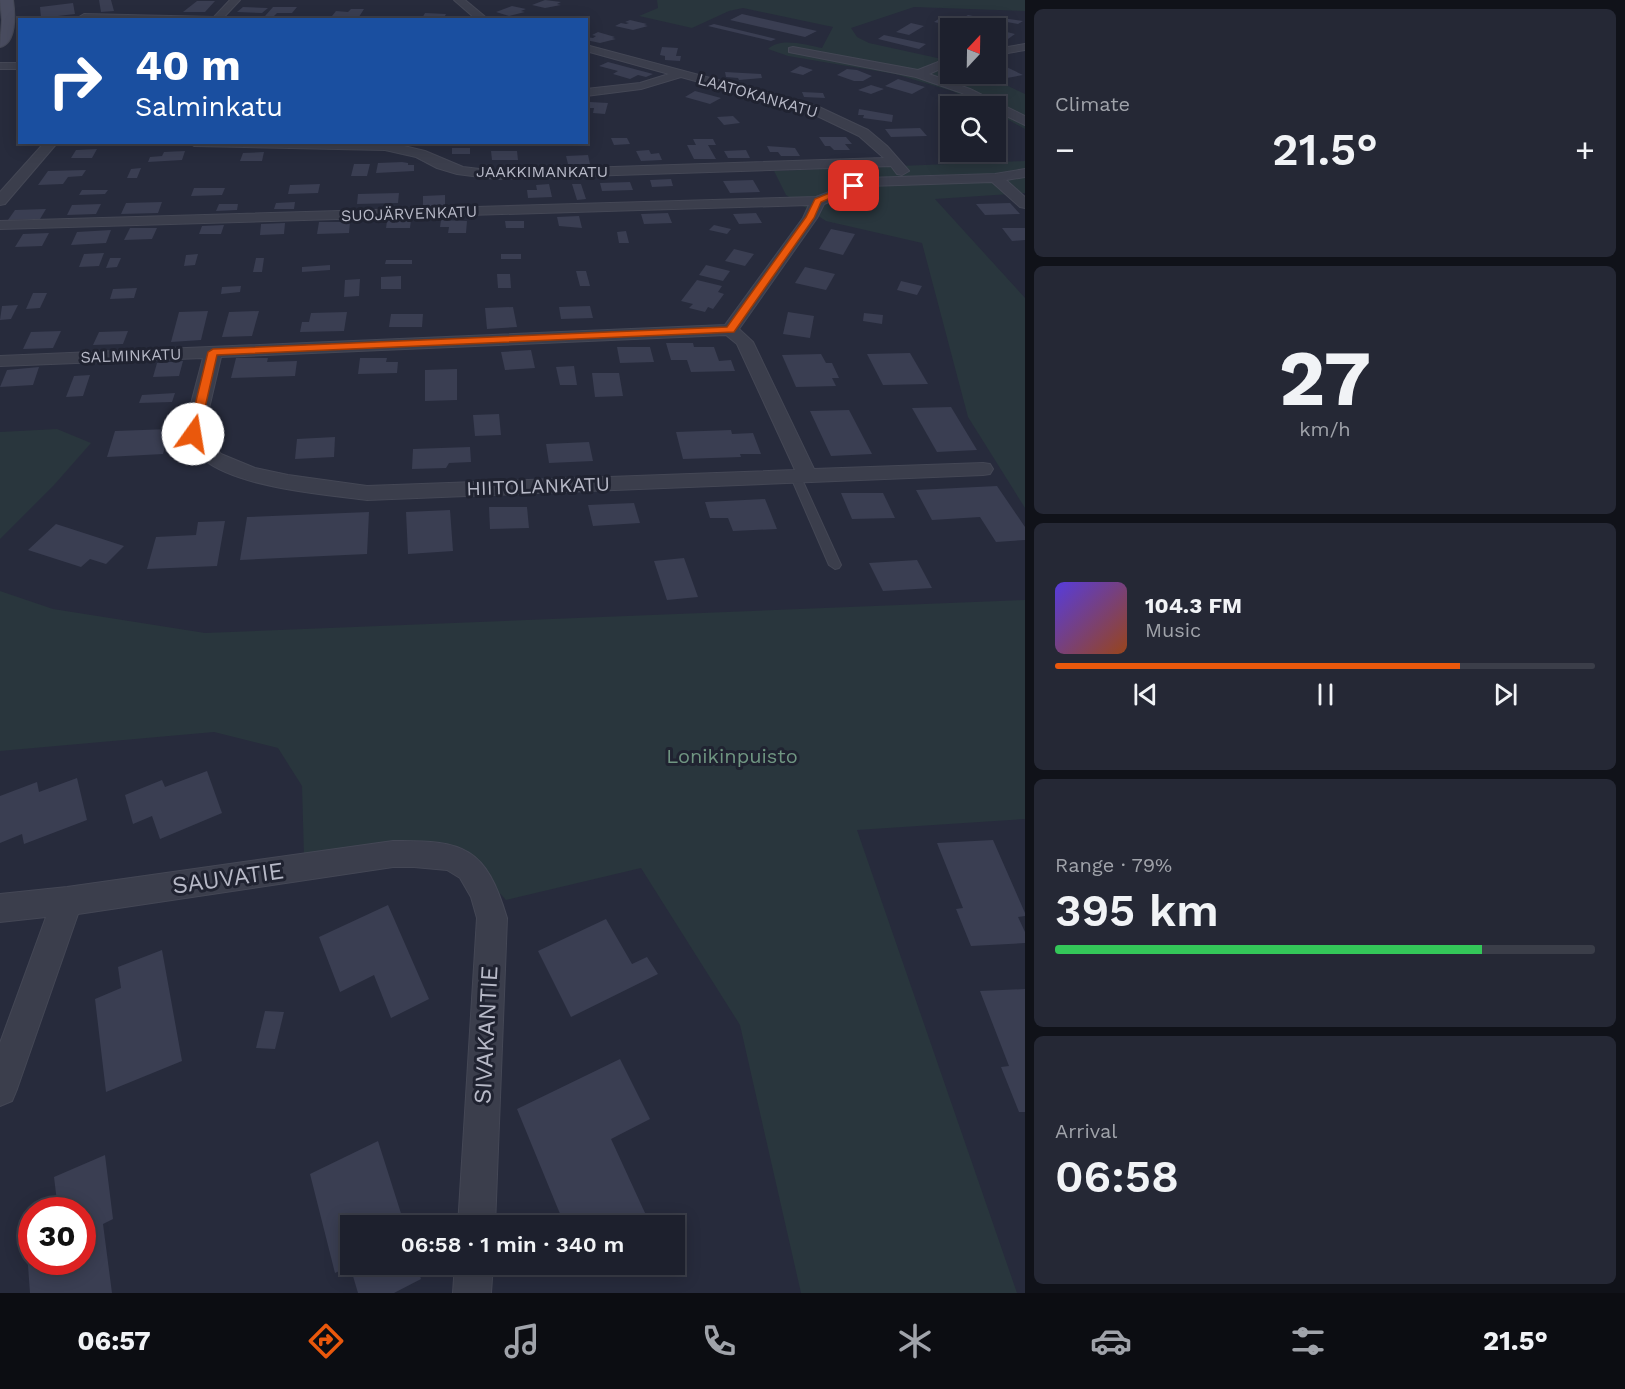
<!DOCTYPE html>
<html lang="en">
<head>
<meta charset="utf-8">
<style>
	:root { --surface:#1d202d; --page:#252835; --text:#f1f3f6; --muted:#a0a3aa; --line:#3b3e49; --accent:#ea580c }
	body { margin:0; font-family:"Work Sans",sans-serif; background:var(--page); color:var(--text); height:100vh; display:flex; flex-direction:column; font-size:22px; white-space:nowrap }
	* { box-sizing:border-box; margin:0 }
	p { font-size:20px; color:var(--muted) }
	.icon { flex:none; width:33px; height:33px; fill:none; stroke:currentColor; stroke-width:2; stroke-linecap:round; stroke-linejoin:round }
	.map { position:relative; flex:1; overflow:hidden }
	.details { display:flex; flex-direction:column; gap:9px; padding:9px; background:#101219; width:600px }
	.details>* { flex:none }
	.top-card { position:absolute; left:18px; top:18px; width:570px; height:126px; border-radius:0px; box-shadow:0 3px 15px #0003,0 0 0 2px var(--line); background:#1a4fa0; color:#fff; overflow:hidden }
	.needle { width:39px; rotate:22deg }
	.fabs { position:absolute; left:940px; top:18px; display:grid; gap:12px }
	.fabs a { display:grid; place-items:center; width:66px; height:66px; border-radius:0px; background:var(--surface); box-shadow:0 3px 15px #0003,0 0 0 2px var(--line); font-size:30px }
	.speed { position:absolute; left:18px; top:1197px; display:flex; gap:12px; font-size:30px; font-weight:700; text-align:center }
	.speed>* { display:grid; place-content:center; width:78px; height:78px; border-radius:50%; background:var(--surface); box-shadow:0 3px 15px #0003,0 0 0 2px var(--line); line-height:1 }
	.speed .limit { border:9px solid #d22; background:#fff; color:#111 }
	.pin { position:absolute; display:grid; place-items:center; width:51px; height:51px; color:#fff; margin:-26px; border-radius:12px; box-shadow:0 3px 9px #0006 }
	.me { position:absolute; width:66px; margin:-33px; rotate:13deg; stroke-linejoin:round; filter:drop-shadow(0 0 4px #0008) }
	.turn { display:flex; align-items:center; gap:21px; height:126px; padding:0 18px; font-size:27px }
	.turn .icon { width:78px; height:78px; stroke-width:2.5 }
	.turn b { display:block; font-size:42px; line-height:51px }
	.big { font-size:45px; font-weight:600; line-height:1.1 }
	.details .card { flex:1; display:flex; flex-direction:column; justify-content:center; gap:9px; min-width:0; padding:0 21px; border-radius:9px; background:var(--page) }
	.details .dial { align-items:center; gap:0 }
	.dial b { font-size:78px; line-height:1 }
	.song { display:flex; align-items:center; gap:18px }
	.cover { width:72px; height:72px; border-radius:9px; background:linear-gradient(135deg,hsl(250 70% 55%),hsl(20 70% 35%)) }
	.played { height:6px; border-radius:3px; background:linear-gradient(90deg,var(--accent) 75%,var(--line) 75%) }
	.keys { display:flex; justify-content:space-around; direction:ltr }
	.heat { display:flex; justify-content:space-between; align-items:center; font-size:33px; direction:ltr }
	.charge { height:9px; border-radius:4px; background:linear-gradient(90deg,#34c759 79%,var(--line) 0) }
	.trip { position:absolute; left:340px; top:1215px; width:345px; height:60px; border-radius:0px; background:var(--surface); box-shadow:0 3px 15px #0003,0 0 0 2px var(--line); font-weight:600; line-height:60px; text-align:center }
	.dock { display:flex; height:96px; justify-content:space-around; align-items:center; background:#0c0d12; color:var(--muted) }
	.dock .icon { width:42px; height:42px }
	.dock .on { color:var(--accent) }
	.dock b { font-size:27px; color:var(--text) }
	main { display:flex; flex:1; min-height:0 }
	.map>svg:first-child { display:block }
</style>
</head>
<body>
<main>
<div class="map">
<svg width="1025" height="1293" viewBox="0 0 1025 1293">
	<rect width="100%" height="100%" fill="#272b3c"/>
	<g fill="#29363d">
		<path d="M657,0H1025V11L914,7L851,28L857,37L869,43L951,61V74H983L1025,94V129L996,113V106H983L952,91L895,74L788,56L768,49C781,37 806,45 822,48L833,27L743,8L729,11L692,28L639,16L658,8Z"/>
		<path d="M1025,161V193L935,199L1025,298V508L968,417L922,243L826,221L786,195L774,171Z"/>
		<path d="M57,429L91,443L54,485L0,539V432Z"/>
		<path d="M0,591L53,609L205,633L1025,600V819L857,830L1017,1293H801L740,1025L641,868L506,900L494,887L480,863L304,857L302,786L278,748L214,732L0,751Z"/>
	</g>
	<g fill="#3a3e52">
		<path d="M99,0H111L114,11L101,12Z"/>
		<path d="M545,0L561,2L557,4L561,5L545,8L532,5Z"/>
		<path d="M197,1H215L205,12H183Z"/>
		<path d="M73,3L75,14L41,18L40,7Z"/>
		<path d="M512,6L526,9L521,11L525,12L509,16L496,12Z"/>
		<path d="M243,7L268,8L262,13L237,12Z"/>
		<path d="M273,7H297L292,13H277L274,16H265Z"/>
		<path d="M351,9H364L357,20L332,16L336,11L348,12Z"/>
		<path d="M425,13L446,14L445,16L459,17L458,20H421Z"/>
		<path d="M742,14L817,31L805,37L730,20Z"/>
		<path d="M968,15L983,18L987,16L1023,21L1018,24L1007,22L1003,25L963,18Z"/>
		<path d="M940,18L982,28H962L934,22Z"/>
		<path d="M630,20L647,24L644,25L648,26L633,30L615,26L621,23L626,24L629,23L625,22Z"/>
		<path d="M911,23L924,26L909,35L896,32Z"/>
		<path d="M714,24L776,39L771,41L708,26Z"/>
		<path d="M999,30L1015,34L1001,44L996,43V33Z"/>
		<path d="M598,32L615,37L612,38L616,39L600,43L586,40V37L593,38L596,36L592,35Z"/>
		<path d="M884,35L926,44L919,49L878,39Z"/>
		<path d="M662,47L678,48L676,56H681L680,61L665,60V56L660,55Z"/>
		<path d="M608,62L653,74L646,77L638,75L630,79L613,74L618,71L599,66Z"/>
		<path d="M996,62L1023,75L1007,78L996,72Z"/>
		<path d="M800,66L813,70L803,75L790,72Z"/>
		<path d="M847,69L857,70L872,76L863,81H854L837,75Z"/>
		<path d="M725,72L761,74L762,78L739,80L738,78L726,77Z"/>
		<path d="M898,79L925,87L912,94L885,86Z"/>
		<path d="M871,85L884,89L871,94L858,90Z"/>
		<path d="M695,91L721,98L710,104L685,97Z"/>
		<path d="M802,92L823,93L825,98L804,97Z"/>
		<path d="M590,102L608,103L605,114L593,113L594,108H588Z"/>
		<path d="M859,109L893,115L892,122L863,118L864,115H858Z"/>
		<path d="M733,116L740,123L724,125L717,117Z"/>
		<path d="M920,128L927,136L891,137L885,129Z"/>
		<path d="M819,137H846L852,144H845L850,150H834L830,146H825Z"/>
		<path d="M611,138H627L630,144L614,145Z"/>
		<path d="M693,139H713L716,145H708L716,159H694L687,145H696Z"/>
		<path d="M767,146L795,148L800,156H781L778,152H770Z"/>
		<rect x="452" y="148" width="18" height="6"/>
		<path d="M97,149L92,158H71L76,150Z"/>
		<path d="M649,150L651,154L659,153L662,160L641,161L636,151Z"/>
		<path d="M746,150L750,158H728L724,151Z"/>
		<path d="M185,151L182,160L148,162L150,157L162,156L164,152Z"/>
		<path d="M491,151H517L518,160H492Z"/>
		<path d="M264,152L262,161H240L243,153Z"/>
		<path d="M588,155L590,164H568L566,156Z"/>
		<path d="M402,162L408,163V165H414V171L376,173L378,163Z"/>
		<path d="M354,164H370L367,176H351Z"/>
		<path d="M141,168L137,178H127L131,169Z"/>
		<path d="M86,170L82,176L68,177L63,184L38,185L48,171Z"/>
		<path d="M671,179L673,186L652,187L650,180Z"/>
		<path d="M753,180L760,192L730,193L723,181Z"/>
		<path d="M630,182L633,190L602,191L600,183Z"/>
		<path d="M320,184L318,193L288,194L290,185Z"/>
		<path d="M549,184L552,197L528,198L527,190H537L536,185Z"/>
		<path d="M572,184H581L586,199L577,200Z"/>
		<path d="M194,188H225L222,195L191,196Z"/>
		<path d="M82,190H108L105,194L79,195Z"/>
		<path d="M399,193L398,203L357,204L358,194Z"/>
		<path d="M445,195V206H423V196Z"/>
		<path d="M162,202L158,213L121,214L126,203Z"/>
		<path d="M295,202L294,209H274L276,203Z"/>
		<path d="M1010,203L1020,214L985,215L976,204Z"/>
		<path d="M101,204L96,214L67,215L72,205Z"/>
		<path d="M219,204H238L237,210L216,211Z"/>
		<path d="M46,209L40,219L8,220L15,210Z"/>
		<path d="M668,213L672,223L644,224L641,214Z"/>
		<path d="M756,213L762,223L739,224L733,214Z"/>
		<path d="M579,216L582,228L559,226L557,217Z"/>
		<path d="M411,220L410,228H386L387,221Z"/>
		<path d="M441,220L467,221L466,233H448L449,227H440Z"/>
		<path d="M505,221H524V228H506Z"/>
		<path d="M319,222H350L349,233L317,234Z"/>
		<path d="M285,223L284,234L260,235L261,224Z"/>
		<path d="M224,225L221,234H199L202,226Z"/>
		<path d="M714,225L731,229L727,234L709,230Z"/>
		<path d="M130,228H157L152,239L124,240Z"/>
		<path d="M1002,228H1025V240L1012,241Z"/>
		<path d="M831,229L855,234L843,255L819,249Z"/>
		<path d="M111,230L106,243L71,245L77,232Z"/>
		<path d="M626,231L629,243H619L617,232Z"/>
		<path d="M49,233L42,246L15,247L23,234Z"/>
		<path d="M734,249L754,254L745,266L725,261Z"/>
		<path d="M104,253L99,266L79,267L84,254Z"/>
		<path d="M198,254L195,265L184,266L186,255Z"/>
		<rect x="501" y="254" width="20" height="5"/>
		<path d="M110,258H121L117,267L106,268Z"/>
		<path d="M256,258H264L262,272H253Z"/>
		<path d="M386,260H412V264H385Z"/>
		<path d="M330,265V270L302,272V267Z"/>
		<path d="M706,265L730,271L723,281L699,275Z"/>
		<path d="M805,267L835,274L826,290L795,283Z"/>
		<path d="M576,271H586L590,286H580Z"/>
		<path d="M497,274H510L511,288H498Z"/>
		<path d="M401,276V289H381V277Z"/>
		<path d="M360,279L359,296L344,297L345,280Z"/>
		<path d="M697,280L722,286L718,292L724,294L713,309L708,307L705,312L689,308L693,304L681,301Z"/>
		<path d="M901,281L922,286L917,295L897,290Z"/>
		<path d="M241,286L240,292L221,294L222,287Z"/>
		<path d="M137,288L134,298L110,299L113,289Z"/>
		<path d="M33,293H47L40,308L26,309Z"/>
		<path d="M18,305L11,319L0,320L2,306Z"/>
		<path d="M590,306L593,318L561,319L559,307Z"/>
		<path d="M513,307L517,327L487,329L485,308Z"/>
		<path d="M208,311L201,340L171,342L179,312Z"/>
		<path d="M259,311L252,336L222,337L229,312Z"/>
		<path d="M347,312L344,331L300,332L302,322H309L311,313Z"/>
		<path d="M788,312L814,316L810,338L783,334Z"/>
		<path d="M864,313L883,315L882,324L863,321Z"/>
		<path d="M391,314H423L422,327H389Z"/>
		<path d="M61,331L53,348L23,349L31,332Z"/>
		<path d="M128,331L123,344L93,345L99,332Z"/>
		<path d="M666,343H693L694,347H714L719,361L731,360L735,371L691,372L687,360H671Z"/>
		<path d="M617,347H650L654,362L620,363Z"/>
		<path d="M531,350L535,368L505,370L501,352Z"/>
		<path d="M910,353L928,384L883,385L867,354Z"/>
		<path d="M821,354L826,363H832L839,378H832L836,386L796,387L782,355Z"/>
		<path d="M236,358H268L267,362L297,361L295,376L231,378Z"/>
		<path d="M360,358H387L386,362H398L397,373L358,374Z"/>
		<path d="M183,361L179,376L153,377L157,363Z"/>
		<path d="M574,366L577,385H560L556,367Z"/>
		<path d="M39,367L33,385L0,387L7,370Z"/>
		<path d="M457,369V400L425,401V370Z"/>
		<path d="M592,373H619L623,396L595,397Z"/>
		<path d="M90,375L83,396L66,397L74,376Z"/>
		<path d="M175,393L172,402L139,403L142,395Z"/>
		<path d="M951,407L977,450L937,452L912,408Z"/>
		<path d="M849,410L872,454L831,456L810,411Z"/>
		<path d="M499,414L501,435L475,436L473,415Z"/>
		<path d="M170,429L163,454L107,457L115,431Z"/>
		<path d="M731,430L732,434L753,433L761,454H740L741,457L683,459L676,432Z"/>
		<path d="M335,437L334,457L295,459L297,439Z"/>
		<path d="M589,442L593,461L549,463L546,444Z"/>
		<path d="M470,447L471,462L449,463L446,468L412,469L413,449Z"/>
		<path d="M997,486L1025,527V540L996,542L980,517L932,520L916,490Z"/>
		<path d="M841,493H883L895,518L852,519Z"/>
		<path d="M765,499L777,529L733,531L728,518H710L705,502Z"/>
		<path d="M634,503L640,523L593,526L588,505Z"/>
		<path d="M489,507H527L529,528L490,529Z"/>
		<path d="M450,510L453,551L408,554L406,512Z"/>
		<path d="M369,512L367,554L240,560L247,517Z"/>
		<path d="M225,521L217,566L147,569L156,537L196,535L198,522Z"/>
		<path d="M56,524L124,546L106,564L90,559L81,567L28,550Z"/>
		<path d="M684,558L698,597L667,600L654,561Z"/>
		<path d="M917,560L932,588L883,591L869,563Z"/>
		<path d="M207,771L222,813L160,839L152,816L133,824L125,795L162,780L165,787Z"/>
		<path d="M77,778L87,820L24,844L22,834L0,843V796L37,782L39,792Z"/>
		<path d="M993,840L1025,913V916L1018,917L1025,932V943L971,946L956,909L963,908L937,843Z"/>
		<path d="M388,905L429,999L391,1018L374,975L340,992L319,937Z"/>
		<path d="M606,919L632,964L647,957L658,974L571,1017L538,951Z"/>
		<path d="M162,950L182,1061L106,1092L95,999L121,988L118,967Z"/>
		<path d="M1025,989V1112H1019L1001,1067L1009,1066L980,991Z"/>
		<path d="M265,1011L284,1012L275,1049L256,1048Z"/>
		<path d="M620,1059L650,1119L611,1139L651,1226H565L517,1109Z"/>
		<path d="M378,1141L405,1226H351V1264H417L421,1279L394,1293H358L350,1266L335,1273L310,1174Z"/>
		<path d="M105,1155L113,1219L103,1224L112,1293H30L26,1238L32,1236V1262H82V1210H58L54,1177Z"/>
	</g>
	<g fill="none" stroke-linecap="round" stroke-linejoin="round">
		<g stroke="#444755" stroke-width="2">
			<path id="lane" d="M795,472L800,475L841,565L839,568L835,569L829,565L790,475Z"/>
		</g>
		<g stroke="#444755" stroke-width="2">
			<g id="street">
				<path d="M230,0H240L224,17L227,20H82L79,17L84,14L214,17Z"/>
				<path d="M454,0H465L489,20H477Z"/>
				<path d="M1025,44V50L996,55V49Z"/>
				<path d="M586,45L819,107L868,130L887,146L909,171L902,175L897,174L891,166L496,179L457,174L437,168L416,157L385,150L194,146L188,142H387L425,151L463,167L496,171L884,158L859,136L811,113L681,77L641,89L586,96V89L640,83L669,74L586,51Z"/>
				<path d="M793,47L918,70L951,57V64L929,74L970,89L1025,116V125L996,111V106H987L962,93L916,77L789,52V48Z"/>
				<rect x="0" y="63" width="20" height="6"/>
				<path d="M45,142H58L5,204L0,205V192Z"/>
				<path d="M1025,169V177L1006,180L1025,197V208L1020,207L992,182L868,186L824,204L817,218L739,329L753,342L814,469L983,463L990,464L993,469L990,474L983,475L367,500C322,494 239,488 203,459C194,453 189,443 183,434L203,358L0,366V356L725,325L803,218L809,205L0,229V221L816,197L866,178L995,174ZM726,335L737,344L795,470L367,486L288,475L255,468L221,454L203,434L221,357Z"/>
				<path d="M393,841C464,840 486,847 507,918L495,1226H458L477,918L471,897L460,878L447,870L414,867H393L78,914L17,1089L12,1101L0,1106V1043L46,917L0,922V894L67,887Z"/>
				<path d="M455,1264H493L491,1293H453Z"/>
			</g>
		</g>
		<g stroke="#444755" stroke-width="2">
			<path id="secondary" d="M0,0H13C15,14 17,43 0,47L2,20Z"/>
		</g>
		<use href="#lane" fill="#3b3e4c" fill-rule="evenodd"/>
		<use href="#street" fill="#3b3e4c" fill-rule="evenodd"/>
		<use href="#secondary" fill="#494c5f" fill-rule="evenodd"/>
	</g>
	<path fill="#ea580c" stroke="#983908" stroke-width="1.5" d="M851,184L858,186L821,202L814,218L734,332L217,355L199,434L193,437L188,434L208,352L213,349L727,327L806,217L815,199Z"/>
	<g text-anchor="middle" stroke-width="6" stroke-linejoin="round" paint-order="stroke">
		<g font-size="16" fill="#b7b9c7" stroke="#202331">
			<text transform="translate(758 95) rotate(16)" y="6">LAATOKANKATU</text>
			<text x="542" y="177">JAAKKIMANKATU</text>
			<text transform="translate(409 213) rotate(-2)" y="6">SUOJÄRVENKATU</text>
			<text transform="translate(131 355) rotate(-2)" y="6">SALMINKATU</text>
		</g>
		<g font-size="20" fill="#b7b9c7" stroke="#202331">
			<text transform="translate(538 486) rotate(-2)" y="7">HIITOLANKATU</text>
		</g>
		<g font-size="20" fill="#709682" stroke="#202331">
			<text x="732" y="763">Lonikinpuisto</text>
		</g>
		<g font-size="24" fill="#b7b9c7" stroke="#202331">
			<text transform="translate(228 878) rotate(-8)" y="8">SAUVATIE</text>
			<text transform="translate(486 1035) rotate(-87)" y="8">SIVAKANTIE</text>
		</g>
	</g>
</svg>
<div class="fabs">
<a><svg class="needle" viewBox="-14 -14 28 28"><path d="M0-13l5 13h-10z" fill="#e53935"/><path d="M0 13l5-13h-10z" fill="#a0a3aa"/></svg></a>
<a><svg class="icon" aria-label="search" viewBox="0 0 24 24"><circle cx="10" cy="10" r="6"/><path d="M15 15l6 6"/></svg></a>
</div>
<div class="speed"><div class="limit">30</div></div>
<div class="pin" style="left:854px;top:186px;background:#d93025"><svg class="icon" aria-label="arrive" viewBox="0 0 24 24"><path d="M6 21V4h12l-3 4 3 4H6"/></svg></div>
<svg class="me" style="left:193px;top:434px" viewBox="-20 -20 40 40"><circle r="19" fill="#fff"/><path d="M0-13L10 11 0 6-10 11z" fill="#ea580c"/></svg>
<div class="trip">06:58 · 1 min · 340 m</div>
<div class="top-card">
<div class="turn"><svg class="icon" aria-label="right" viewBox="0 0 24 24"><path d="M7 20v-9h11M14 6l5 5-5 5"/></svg><div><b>40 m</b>Salminkatu</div></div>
</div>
</div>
<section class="details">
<div class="card"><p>Climate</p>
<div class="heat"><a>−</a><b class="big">21.5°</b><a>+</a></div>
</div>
<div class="card dial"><b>27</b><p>km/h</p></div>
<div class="card">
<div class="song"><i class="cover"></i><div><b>104.3 FM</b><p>Music</p></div></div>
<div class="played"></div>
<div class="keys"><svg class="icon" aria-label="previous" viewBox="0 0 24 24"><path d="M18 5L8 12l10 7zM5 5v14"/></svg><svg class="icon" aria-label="pause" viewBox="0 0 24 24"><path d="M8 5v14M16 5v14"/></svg><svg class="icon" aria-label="next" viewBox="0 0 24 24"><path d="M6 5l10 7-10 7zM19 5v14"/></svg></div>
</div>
<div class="card"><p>Range · 79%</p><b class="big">395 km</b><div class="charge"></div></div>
<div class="card"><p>Arrival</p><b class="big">06:58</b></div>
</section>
</main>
<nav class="dock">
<b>06:57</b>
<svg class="icon on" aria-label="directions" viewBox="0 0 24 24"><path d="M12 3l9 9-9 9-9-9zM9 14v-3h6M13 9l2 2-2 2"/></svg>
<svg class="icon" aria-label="music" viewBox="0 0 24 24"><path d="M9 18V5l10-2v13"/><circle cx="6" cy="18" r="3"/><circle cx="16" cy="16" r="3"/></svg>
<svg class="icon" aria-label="phone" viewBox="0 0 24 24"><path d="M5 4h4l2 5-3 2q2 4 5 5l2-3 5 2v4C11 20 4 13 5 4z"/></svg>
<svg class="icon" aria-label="climate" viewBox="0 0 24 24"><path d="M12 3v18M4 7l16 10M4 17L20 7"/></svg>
<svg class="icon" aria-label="car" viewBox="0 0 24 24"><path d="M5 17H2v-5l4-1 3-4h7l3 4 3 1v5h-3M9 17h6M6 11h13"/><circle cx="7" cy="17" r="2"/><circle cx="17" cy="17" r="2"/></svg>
<svg class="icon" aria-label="filters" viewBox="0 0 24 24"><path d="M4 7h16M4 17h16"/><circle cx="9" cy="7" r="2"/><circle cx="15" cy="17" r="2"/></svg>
<b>21.5°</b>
</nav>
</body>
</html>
